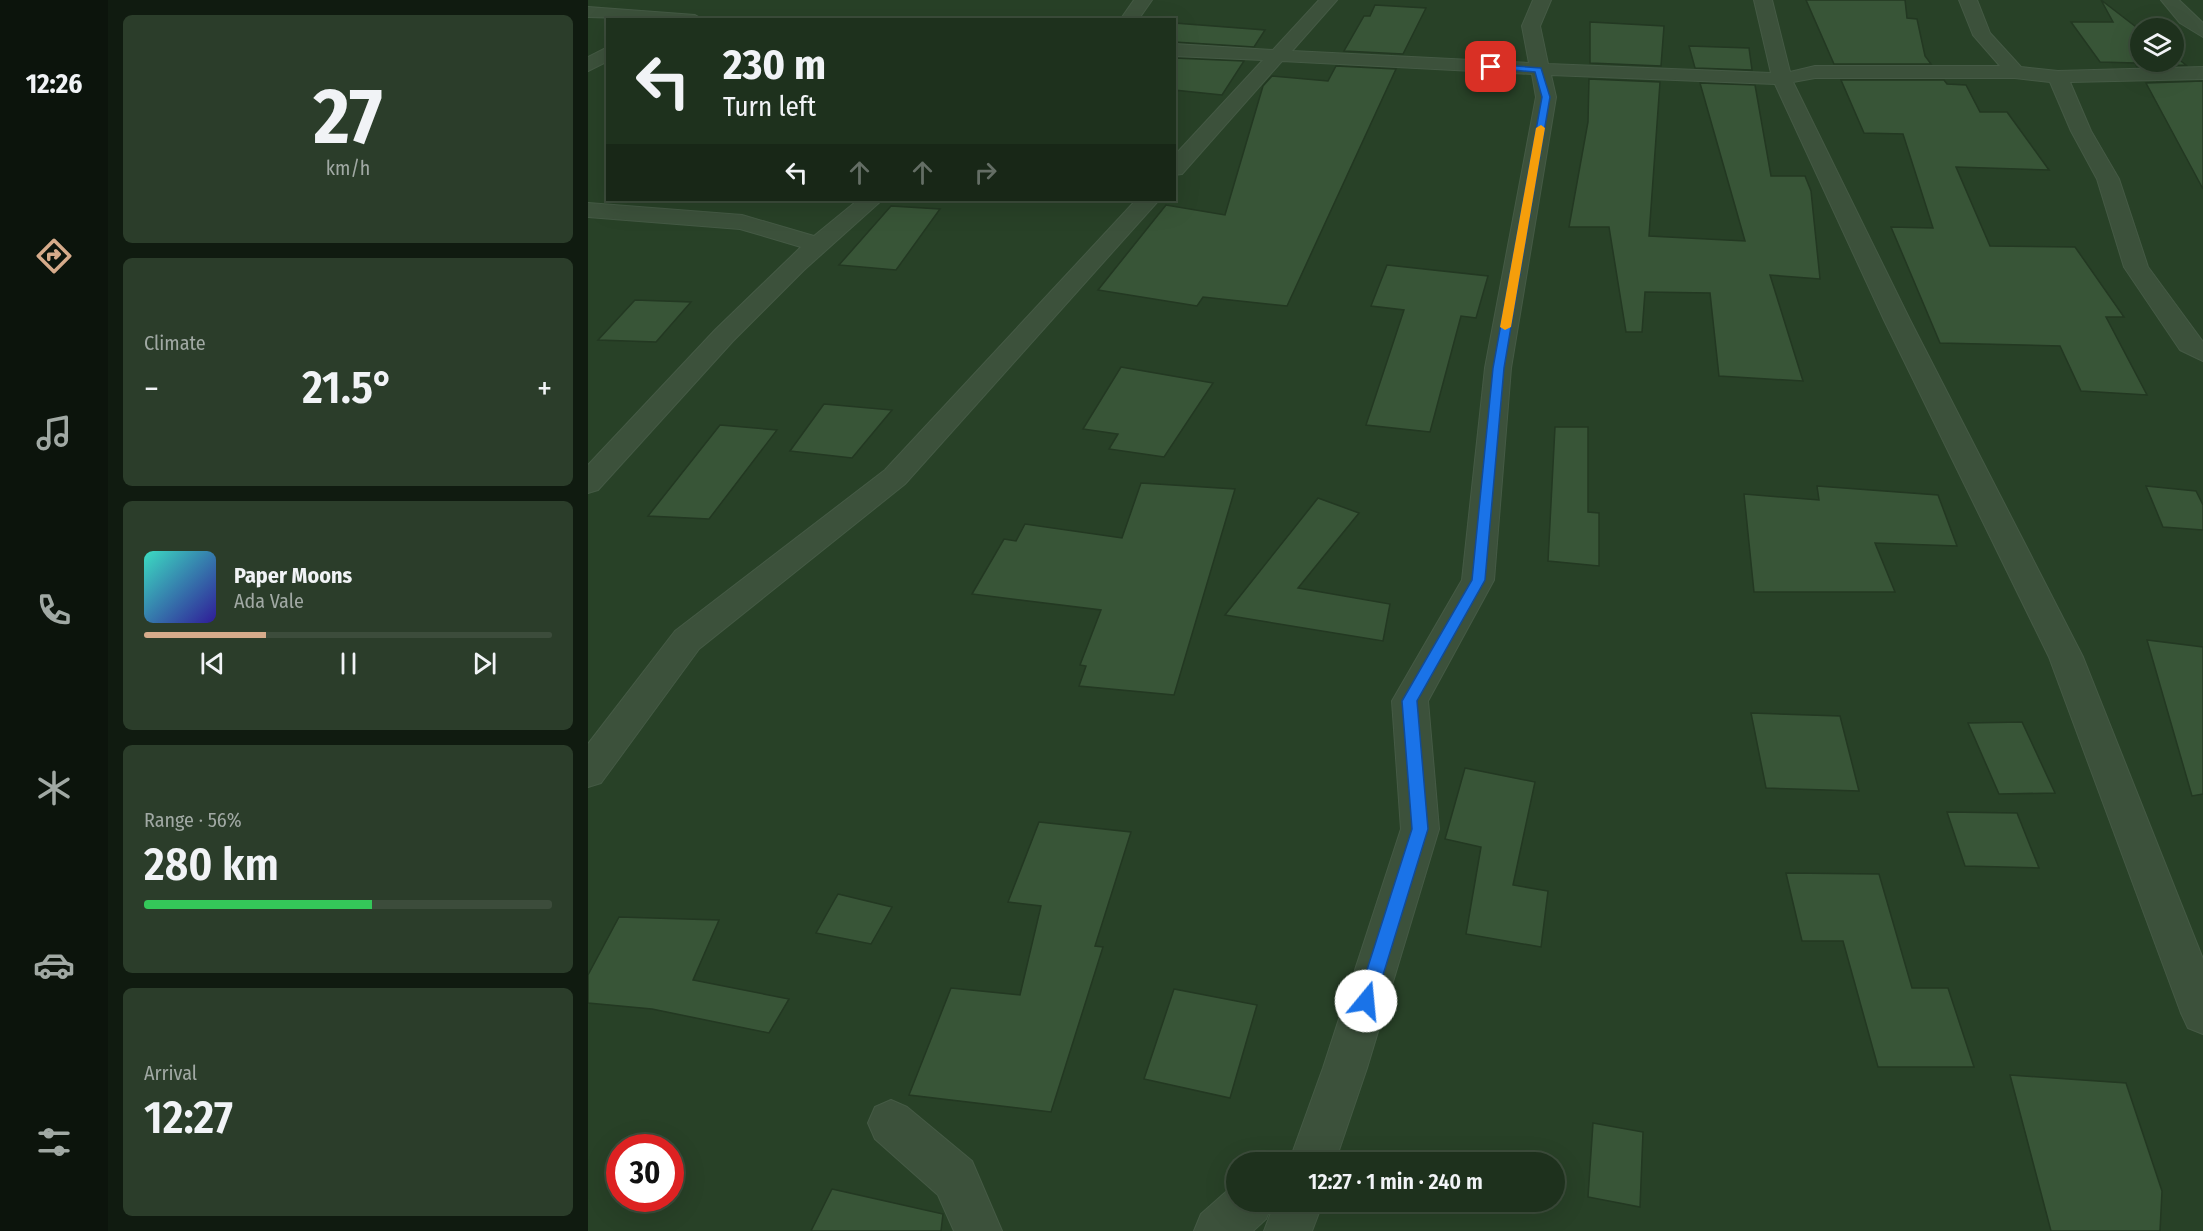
<!DOCTYPE html>
<html lang="en">
<head>
<meta charset="utf-8">
<style>
	:root { --surface:#1e311d; --page:#2b3d2a; --text:#f1f3f6; --muted:#a1a9a4; --line:#3c4c3b; --accent:#d6ab8b }
	body { margin:0; font-family:"Fira Sans Condensed",sans-serif; background:var(--page); color:var(--text); height:100vh; display:flex; flex-direction:column; font-size:22px; white-space:nowrap }
	* { box-sizing:border-box; margin:0 }
	p { font-size:20px; color:var(--muted) }
	.icon { flex:none; width:33px; height:33px; fill:none; stroke:currentColor; stroke-width:2; stroke-linecap:round; stroke-linejoin:round }
	.map { position:relative; flex:1; overflow:hidden }
	.panel { display:flex; flex-direction:column; gap:15px; padding:15px; background:#101b10; width:480px }
	.panel>* { flex:none }
	.guide { position:absolute; left:18px; top:18px; width:570px; height:183px; border-radius:0px; box-shadow:0 6px 24px #0002,0 0 0 2px var(--line); background:#1e311d; color:var(--text); overflow:hidden }
	.buttons { position:absolute; left:1542px; top:18px; display:grid; gap:12px }
	.buttons a { display:grid; place-items:center; width:54px; height:54px; border-radius:50%; background:var(--surface); box-shadow:0 6px 24px #0002,0 0 0 2px var(--line); font-size:30px }
	.speed { position:absolute; left:18px; top:1134px; display:flex; gap:12px; font-size:30px; font-weight:700; text-align:center }
	.speed>* { display:grid; place-content:center; width:78px; height:78px; border-radius:50%; background:var(--surface); box-shadow:0 6px 24px #0002,0 0 0 2px var(--line); line-height:1 }
	.speed .limit { border:9px solid #d22; background:#fff; color:#111 }
	.pin { position:absolute; display:grid; place-items:center; width:51px; height:51px; color:#fff; margin:-26px; border-radius:12px; box-shadow:0 3px 9px #0006 }
	.me { position:absolute; width:66px; margin:-33px; rotate:17deg; stroke-linejoin:round; filter:drop-shadow(0 0 4px #0008) }
	.turn { display:flex; align-items:center; gap:21px; height:126px; padding:0 18px; font-size:27px }
	.turn .icon { width:78px; height:78px; stroke-width:2.5 }
	.turn b { display:block; font-size:42px; line-height:51px }
	.lanes { display:flex; align-items:center; height:57px; padding:0 18px; background:#0003; justify-content:center; gap:30px; direction:ltr }
	.lanes .off { opacity:.35 }
	.big { font-size:45px; font-weight:600; line-height:1.1 }
	.panel .card { flex:1; display:flex; flex-direction:column; justify-content:center; gap:9px; min-width:0; padding:0 21px; border-radius:9px; background:var(--page) }
	.panel .dial { align-items:center; gap:0 }
	.dial b { font-size:78px; line-height:1 }
	.song { display:flex; align-items:center; gap:18px }
	.cover { width:72px; height:72px; border-radius:9px; background:linear-gradient(135deg,hsl(170 70% 55%),hsl(250 70% 35%)) }
	.played { height:6px; border-radius:3px; background:linear-gradient(90deg,var(--accent) 30%,var(--line) 30%) }
	.keys { display:flex; justify-content:space-around; direction:ltr }
	.heat { display:flex; justify-content:space-between; align-items:center; font-size:33px; direction:ltr }
	.charge { height:9px; border-radius:4px; background:linear-gradient(90deg,#34c759 56%,var(--line) 0) }
	.trip { position:absolute; left:638px; top:1152px; width:339px; height:60px; border-radius:30px; background:var(--surface); box-shadow:0 6px 24px #0002,0 0 0 2px var(--line); font-weight:600; line-height:60px; text-align:center }
	main { display:flex; flex:1; min-height:0 }
	.menu { display:flex; flex-direction:column; width:108px; justify-content:space-around; align-items:center; background:#0c140c; color:var(--muted) }
	.menu .icon { width:42px; height:42px }
	.menu .on { color:var(--accent) }
	.menu b { font-size:27px; color:var(--text) }
	.map>svg:first-child { display:block }
</style>
</head>
<body>
<main>
<nav class="menu">
<b>12:26</b>
<svg class="icon on" aria-label="directions" viewBox="0 0 24 24"><path d="M12 3l9 9-9 9-9-9zM9 14v-3h6M13 9l2 2-2 2"/></svg>
<svg class="icon" aria-label="music" viewBox="0 0 24 24"><path d="M9 18V5l10-2v13"/><circle cx="6" cy="18" r="3"/><circle cx="16" cy="16" r="3"/></svg>
<svg class="icon" aria-label="phone" viewBox="0 0 24 24"><path d="M5 4h4l2 5-3 2q2 4 5 5l2-3 5 2v4C11 20 4 13 5 4z"/></svg>
<svg class="icon" aria-label="climate" viewBox="0 0 24 24"><path d="M12 3v18M4 7l16 10M4 17L20 7"/></svg>
<svg class="icon" aria-label="car" viewBox="0 0 24 24"><path d="M5 17H2v-5l4-1 3-4h7l3 4 3 1v5h-3M9 17h6M6 11h13"/><circle cx="7" cy="17" r="2"/><circle cx="17" cy="17" r="2"/></svg>
<svg class="icon" aria-label="filters" viewBox="0 0 24 24"><path d="M4 7h16M4 17h16"/><circle cx="9" cy="7" r="2"/><circle cx="15" cy="17" r="2"/></svg>
</nav>
<section class="panel">
<div class="card dial"><b>27</b><p>km/h</p></div>
<div class="card"><p>Climate</p>
<div class="heat"><a>−</a><b class="big">21.5°</b><a>+</a></div>
</div>
<div class="card">
<div class="song"><i class="cover"></i><div><b>Paper Moons</b><p>Ada Vale</p></div></div>
<div class="played"></div>
<div class="keys"><svg class="icon" aria-label="previous" viewBox="0 0 24 24"><path d="M18 5L8 12l10 7zM5 5v14"/></svg><svg class="icon" aria-label="pause" viewBox="0 0 24 24"><path d="M8 5v14M16 5v14"/></svg><svg class="icon" aria-label="next" viewBox="0 0 24 24"><path d="M6 5l10 7-10 7zM19 5v14"/></svg></div>
</div>
<div class="card"><p>Range · 56%</p><b class="big">280 km</b><div class="charge"></div></div>
<div class="card"><p>Arrival</p><b class="big">12:27</b></div>
</section>
<div class="map">
<svg width="1615" height="1231" viewBox="0 0 1615 1231">
	<rect width="100%" height="100%" fill="#284127"/>
	<g fill="#385537" stroke="#233822" stroke-width="1.5">
		<path d="M1218,0H1317L1319,18L1329,19L1337,56L1343,64H1246Z"/>
		<path d="M1513,0L1552,30V62H1586V56L1598,65L1549,67L1547,63L1512,62L1483,22H1525Z"/>
		<path d="M787,5L838,8L815,54L756,51L776,16H782Z"/>
		<path d="M1002,22L1076,26L1073,66L1002,63Z"/>
		<path d="M586,23L677,30L666,47L586,42Z"/>
		<path d="M1101,46L1161,48L1164,70L1107,68Z"/>
		<path d="M586,58L656,61L634,95L586,90Z"/>
		<path d="M748,66L808,69L699,306L615,297L609,306L510,290L578,205L637,215L675,86L684,76L740,81Z"/>
		<path d="M1001,79L1072,82L1061,236L1157,241L1112,83L1167,85L1183,176H1217L1223,191L1232,279L1182,275L1215,381L1131,376L1122,293L1057,292L1054,332H1038L1021,227H981L1000,122Z"/>
		<path d="M1253,80H1356L1359,84L1378,85L1392,112H1419L1461,170L1368,167L1402,246L1487,247L1536,317H1518L1559,395L1493,391L1472,346L1352,343L1303,227L1345,228L1315,134L1276,133Z"/>
		<path d="M1615,81V189L1558,83Z"/>
		<path d="M303,206L352,209L308,270L251,265Z"/>
		<path d="M799,265L900,276L888,318L873,316L842,432L778,425L816,310L783,306Z"/>
		<path d="M47,300L103,302L68,342L10,340Z"/>
		<path d="M533,367L625,383L576,457L521,449L530,434L495,429Z"/>
		<path d="M236,404L304,410L264,458L202,451Z"/>
		<path d="M132,425L189,430L121,519L60,516Z"/>
		<path d="M967,427H1000V512L1011,513V566L960,561Z"/>
		<path d="M553,483L647,489L586,695L491,686L498,666L492,665L513,610L384,594L416,539L428,541L437,524L534,538Z"/>
		<path d="M1229,486L1350,495L1369,546L1287,543L1307,592H1166L1156,494L1231,500Z"/>
		<path d="M1558,486L1608,491L1615,505V530L1575,527Z"/>
		<path d="M730,498L771,513L710,588L802,604L795,641L637,615Z"/>
		<path d="M1559,640L1615,647V794L1604,796Z"/>
		<path d="M1163,713L1252,716L1271,791L1178,788Z"/>
		<path d="M1434,722L1467,793L1411,794L1380,723Z"/>
		<path d="M877,768L947,782L925,885L960,891L953,947L878,934L893,847L857,839Z"/>
		<path d="M1359,812L1429,813L1451,868L1377,866Z"/>
		<path d="M451,822L543,832L507,946L515,947L463,1112L321,1095L363,988L432,995L453,906L420,902Z"/>
		<path d="M1198,873L1291,874L1324,988H1360L1386,1067H1290L1255,941H1214Z"/>
		<path d="M250,894L304,907L283,944L228,933Z"/>
		<path d="M31,917L131,920L105,980L201,999L181,1033L64,1009L0,1003V975Z"/>
		<path d="M586,989L669,1005L642,1098L556,1079Z"/>
		<path d="M1422,1075L1538,1083L1574,1191L1572,1231H1463Z"/>
		<path d="M1005,1123L1055,1132L1052,1207L1000,1197Z"/>
		<path d="M244,1189L355,1214L353,1231H223Z"/>
	</g>
	<g fill="none" stroke-linecap="round" stroke-linejoin="round">
		<g stroke="#455a45" stroke-width="2">
			<g id="minor">
				<path d="M546,0H564L550,20H532Z"/>
				<path d="M731,0H749L704,51L941,63L934,26L945,0H963L952,26L960,64L1183,73L1166,0H1184L1202,72L1227,66H1412L1385,35L1371,0H1389L1402,33L1433,67L1470,71L1615,67V79L1482,82L1503,131L1531,179L1560,267L1615,342V361L1592,350L1536,267L1509,179L1483,131L1462,82L1427,78H1227L1205,82L1322,320L1495,657L1615,959V1034L1600,1028L1593,1013L1461,657L1296,320L1187,84L963,75L968,97L923,368L906,580L840,701L851,829L779,1068L747,1162H701L735,1068L813,829L804,701L874,580L897,368L948,97L944,74L694,61L594,174L586,175V156L675,60L586,56V44L685,50Z"/>
				<path d="M1573,0H1591L1615,23V37L1592,23Z"/>
				<path d="M0,7L107,15L116,20L0,17Z"/>
				<path d="M20,47V61L0,71V57Z"/>
				<path d="M270,200H294L216,270L145,341L10,490L0,493V465L127,330L213,247L152,229L0,217V203L154,215L226,236Z"/>
				<path d="M548,200H571L317,484L111,649L13,783L0,787V744L87,631L297,470Z"/>
				<path d="M303,1100L319,1107L384,1161L414,1231H366L350,1195L287,1139L280,1123L287,1107Z"/>
				<path d="M648,1183V1202H685L678,1219L665,1231H606L613,1214Z"/>
				<path d="M687,1202H735L724,1231H676Z"/>
			</g>
		</g>
		<use href="#minor" fill="#3c513b" fill-rule="evenodd"/>
	</g>
	<path fill="#1a73e8" stroke="#114b97" stroke-width="1.5" d="M903,64L953,68L962,97L916,368L897,580L829,701L840,829L787,1001L784,1007L778,1010L771,1007L769,1001L824,829L814,701L884,580L905,368L954,97L947,72L901,68Z"/>
	<path fill="#f59e0b" d="M953,125L957,128L923,327L917,330L912,327L948,128Z"/>
</svg>
<div class="buttons">
<a><svg class="icon" aria-label="layers" viewBox="0 0 24 24"><path d="M12 4l9 5-9 5-9-5zM3 14l9 5 9-5"/></svg></a>
</div>
<div class="speed"><div class="limit">30</div></div>
<div class="pin" style="left:903px;top:67px;background:#d93025"><svg class="icon" aria-label="arrive" viewBox="0 0 24 24"><path d="M6 21V4h12l-3 4 3 4H6"/></svg></div>
<svg class="me" style="left:778px;top:1001px" viewBox="-20 -20 40 40"><circle r="19" fill="#fff"/><path d="M0-13L10 11 0 6-10 11z" fill="#1a73e8"/></svg>
<div class="trip">12:27 · 1 min · 240 m</div>
<div class="guide">
<div class="turn"><svg class="icon" aria-label="left" viewBox="0 0 24 24"><path d="M17 20v-9H6M10 6l-5 5 5 5"/></svg><div><b>230 m</b>Turn left</div></div>
<div class="lanes"><svg class="icon" aria-label="left" viewBox="0 0 24 24"><path d="M17 20v-9H6M10 6l-5 5 5 5"/></svg><svg class="icon off" aria-label="ahead" viewBox="0 0 24 24"><path d="M12 20V5M6 11l6-6 6 6"/></svg><svg class="icon off" aria-label="ahead" viewBox="0 0 24 24"><path d="M12 20V5M6 11l6-6 6 6"/></svg><svg class="icon off" aria-label="right" viewBox="0 0 24 24"><path d="M7 20v-9h11M14 6l5 5-5 5"/></svg></div>
</div>
</div>
</main>
</body>
</html>
